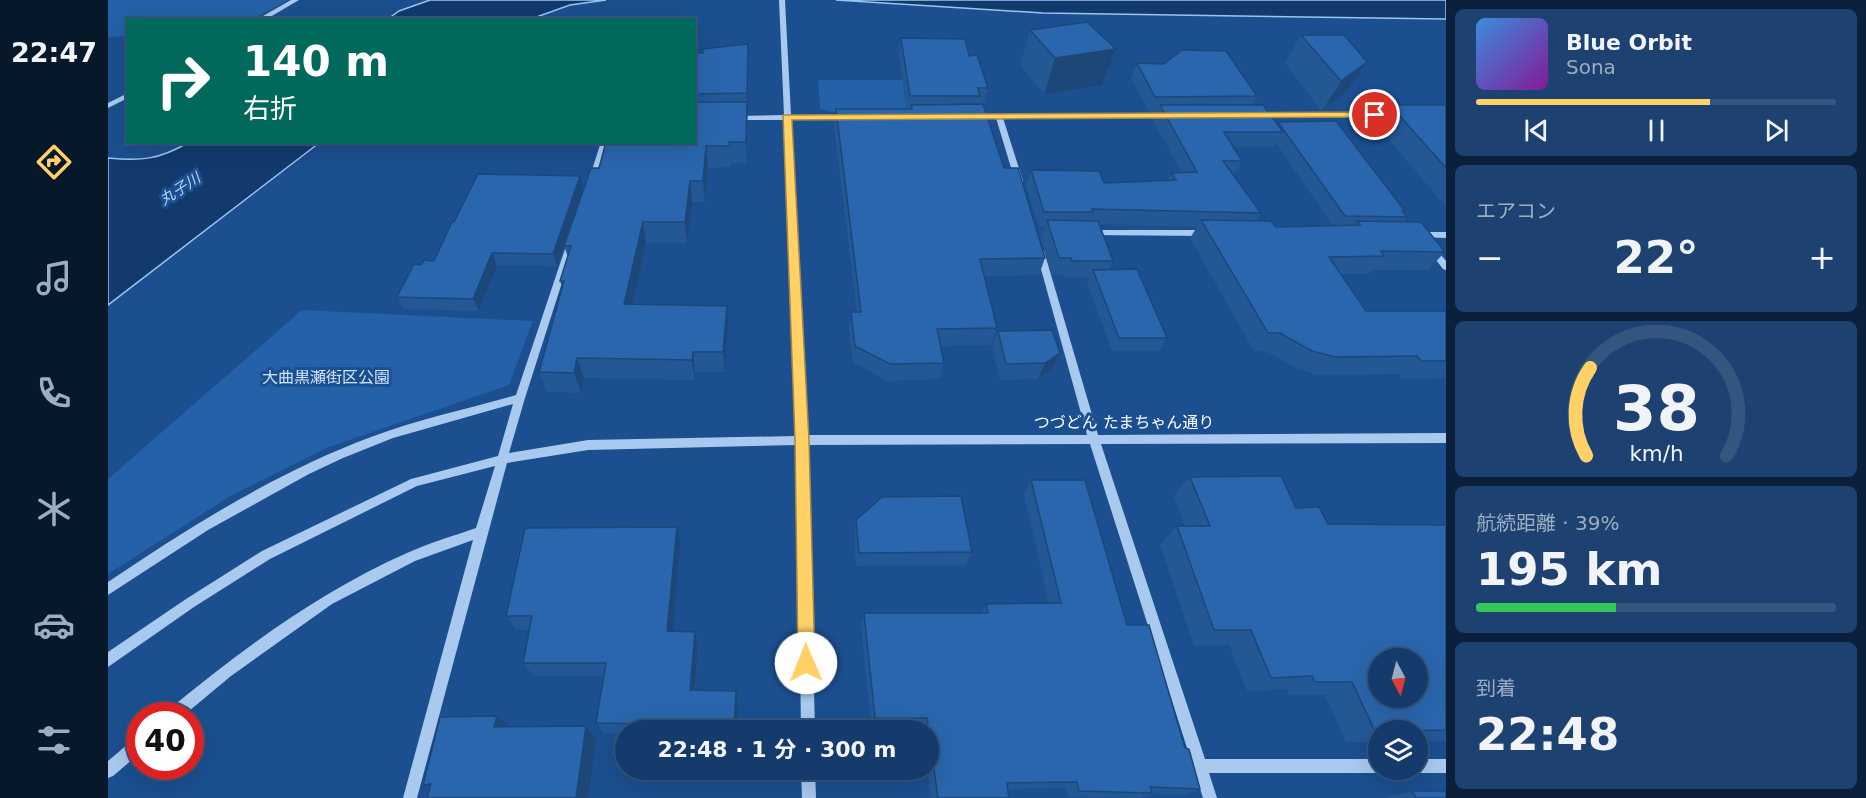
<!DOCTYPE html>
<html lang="ja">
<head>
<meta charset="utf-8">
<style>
	:root { --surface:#143b6b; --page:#1d4271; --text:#f1f3f6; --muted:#9dadc1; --line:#33557e; --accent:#ffd166 }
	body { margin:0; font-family:"DejaVu Sans","Noto Sans JP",sans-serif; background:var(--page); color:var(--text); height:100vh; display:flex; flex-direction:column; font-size:22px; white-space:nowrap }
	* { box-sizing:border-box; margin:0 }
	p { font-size:20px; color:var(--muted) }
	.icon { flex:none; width:33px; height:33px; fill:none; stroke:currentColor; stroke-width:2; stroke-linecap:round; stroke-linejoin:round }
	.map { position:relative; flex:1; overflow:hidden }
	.panel { display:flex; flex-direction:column; gap:9px; padding:9px; background:#0b203b; width:420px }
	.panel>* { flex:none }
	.banner { position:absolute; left:18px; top:18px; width:570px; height:126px; border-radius:0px; box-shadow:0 6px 24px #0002,0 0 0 2px var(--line); background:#00695c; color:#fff; overflow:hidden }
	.needle { width:39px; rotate:173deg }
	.tools { position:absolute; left:1260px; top:648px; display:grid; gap:12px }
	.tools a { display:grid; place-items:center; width:60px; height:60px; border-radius:50%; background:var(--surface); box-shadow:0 6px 24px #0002,0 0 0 2px var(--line); font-size:30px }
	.speed { position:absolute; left:18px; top:702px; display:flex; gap:12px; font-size:30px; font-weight:700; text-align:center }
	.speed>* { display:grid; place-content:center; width:78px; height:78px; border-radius:50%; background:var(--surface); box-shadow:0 6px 24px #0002,0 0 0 2px var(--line); line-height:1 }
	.speed .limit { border:9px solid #d22; background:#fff; color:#111 }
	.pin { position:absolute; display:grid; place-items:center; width:51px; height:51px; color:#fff; margin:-26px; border:3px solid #fff; border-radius:50%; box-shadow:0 2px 6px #0007 }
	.me { position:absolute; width:66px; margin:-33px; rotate:359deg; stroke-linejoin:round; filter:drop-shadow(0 0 4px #0008) }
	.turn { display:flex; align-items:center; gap:21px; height:126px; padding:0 18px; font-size:27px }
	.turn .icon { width:78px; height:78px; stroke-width:2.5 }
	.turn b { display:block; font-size:42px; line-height:51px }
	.big { font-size:45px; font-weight:700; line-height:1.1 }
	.panel .widget { flex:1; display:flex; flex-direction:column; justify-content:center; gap:9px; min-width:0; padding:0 21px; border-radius:9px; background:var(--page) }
	.panel .dial { align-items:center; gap:0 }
	.dial svg { height:156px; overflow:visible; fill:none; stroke:var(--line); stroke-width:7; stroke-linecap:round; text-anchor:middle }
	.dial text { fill:var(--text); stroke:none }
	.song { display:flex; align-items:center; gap:18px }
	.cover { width:72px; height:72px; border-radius:9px; background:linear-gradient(135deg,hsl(210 70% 55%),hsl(290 70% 35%)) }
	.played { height:6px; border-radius:3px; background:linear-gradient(90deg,var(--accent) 65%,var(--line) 65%) }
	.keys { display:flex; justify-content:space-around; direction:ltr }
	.heat { display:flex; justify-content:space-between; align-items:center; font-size:33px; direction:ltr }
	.charge { height:9px; border-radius:4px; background:linear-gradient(90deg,#34c759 39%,var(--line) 0) }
	.trip { position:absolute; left:507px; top:720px; width:324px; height:60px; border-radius:30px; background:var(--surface); box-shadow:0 6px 24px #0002,0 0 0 2px var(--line); font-weight:700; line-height:60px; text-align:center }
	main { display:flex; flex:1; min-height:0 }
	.tab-bar { display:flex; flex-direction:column; width:108px; justify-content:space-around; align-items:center; background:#08182b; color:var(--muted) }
	.tab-bar .icon { width:42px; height:42px }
	.tab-bar .current { color:var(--accent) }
	.tab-bar b { font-size:27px; color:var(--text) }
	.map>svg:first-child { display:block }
</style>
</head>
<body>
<main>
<nav class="tab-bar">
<b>22:47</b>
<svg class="icon current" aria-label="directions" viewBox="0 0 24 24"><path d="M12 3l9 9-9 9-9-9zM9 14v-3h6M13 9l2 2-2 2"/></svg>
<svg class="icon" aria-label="music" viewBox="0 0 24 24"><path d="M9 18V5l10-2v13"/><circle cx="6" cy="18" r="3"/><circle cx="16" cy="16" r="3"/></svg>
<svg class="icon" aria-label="phone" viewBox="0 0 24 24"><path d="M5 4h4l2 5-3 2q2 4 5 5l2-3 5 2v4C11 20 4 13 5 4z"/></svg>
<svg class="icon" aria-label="climate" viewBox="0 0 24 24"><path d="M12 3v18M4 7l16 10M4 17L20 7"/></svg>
<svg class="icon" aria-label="car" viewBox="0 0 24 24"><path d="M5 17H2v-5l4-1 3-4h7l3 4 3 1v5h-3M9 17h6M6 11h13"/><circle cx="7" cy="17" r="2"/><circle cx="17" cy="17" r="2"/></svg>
<svg class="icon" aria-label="filters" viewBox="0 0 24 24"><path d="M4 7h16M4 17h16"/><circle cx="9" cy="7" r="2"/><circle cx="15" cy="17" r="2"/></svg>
</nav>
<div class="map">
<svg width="1338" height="798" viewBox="0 0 1338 798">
	<rect width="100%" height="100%" fill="#1b4f8f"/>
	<g fill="#2461a8">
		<path d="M0,0H180L145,19L20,20L19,36L0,37Z"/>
		<path d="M710,80H799L805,111L722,112L712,108Z"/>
		<path d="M194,310L425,321L401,385L218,448L124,495L0,574V479Z"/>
	</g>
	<g fill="#123a6d" stroke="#9cc4f0" stroke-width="1.5">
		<path d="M322,0H498L462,5L423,19H280L291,11Z"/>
		<path d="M728,0H1338V19L935,13Z"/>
		<path d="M81,142L211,143L0,305V158C33,161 51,160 81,142Z"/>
	</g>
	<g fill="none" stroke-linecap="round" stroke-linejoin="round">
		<g fill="#a9c9ee" fill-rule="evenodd">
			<path d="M183,0H191L157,20H148Z"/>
			<path d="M671,0H677L683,115H741L745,117L741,119L683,120L699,435H979L928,251L932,248L936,251L990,435L1338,433V443L993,444L1097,759H1270V770H1276L1275,771L1270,773H1101L1109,798H1095L982,444L700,445L707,730H693L689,445L480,450L399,463L309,798H295L365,540L307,561L224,604L123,676L75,716H57L59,711C133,650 211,592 299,553C321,543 345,536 368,528L387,466L309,486L162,559L86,607L0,667V652L78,599L154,551L303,479L390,456L405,404L285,438L235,458L201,474L100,530L0,595V582C83,526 169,472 263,437C310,419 360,409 408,395L460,240L463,239L467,242L417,398L401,453L480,440L688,436L676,120H627L623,118L627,116L676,115Z"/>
			<path d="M20,93V98L0,108V103Z"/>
			<path d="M1062,113H1065V117L895,118L915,181L911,184L907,181L888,118H864L860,116L864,114Z"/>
			<path d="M1146,113H1287L1291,115L1287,117H1146Z"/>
			<path d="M493,142H501L489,179L485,182L481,179Z"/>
			<path d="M981,230H1097L1101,233L1097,236L978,235V231Z"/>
			<path d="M1311,232H1338V238L1308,237L1307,235Z"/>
			<path d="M1322,244L1325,245L1338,261V270L1335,269L1318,247Z"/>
			<path d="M32,736V753L5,776L0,778V761L27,738Z"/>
			<path d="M1310,759H1338V773H1310L1305,771L1304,770H1310Z"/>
			<path d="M693,770H707L708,798H694Z"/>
		</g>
	</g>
	<g fill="#245895" fill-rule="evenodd">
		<path d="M922,30L1008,49L994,85L936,94L912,65Z"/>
		<path d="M1193,35H1236L1239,91L1214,111L1177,63Z"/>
		<path d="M793,38L861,56L880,88L876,105H875L896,168L937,258L931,275L877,276L889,328L883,345L833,346L836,363L832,379L779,381L745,362L741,329L743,312H749L726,127L728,109H798L791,54Z"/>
		<path d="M586,53L640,64L639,163H623V167L600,168L597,202H584L579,243H538L526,304L620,326L617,372H587V380L476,378L473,393L439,392L431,372L454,287L452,281L460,257L456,246L491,168L586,142Z"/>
		<path d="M1029,63L1149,96L1145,105L1168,123L1170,122L1297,211L1296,213L1299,217L1295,222L1337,252L1320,270H1264L1260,274H1233L1258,311H1338V378L1294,379L1291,374L1210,375L1189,369L1158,351H1146L1082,238L1089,227L991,224L1005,261L1001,269L1059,338L1051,351H1004L979,283L982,278L956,277V274L944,275L933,237L937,227H931L918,185L923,170L996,183L1059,180L1063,173L1073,172L1045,120L1049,112H1041L1023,78ZM1168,143L1225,226L1168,227L1149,220L1153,213L1126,175L1134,161L1125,147H1165Z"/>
		<path d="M1282,105H1338V207L1268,124Z"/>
		<path d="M475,189L449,266L389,265L371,311L296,309L289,297L313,265L326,261L346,222Z"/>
		<path d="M944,330V369L930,379L892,380L884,347L890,331Z"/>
		<path d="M1082,477L1188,508L1220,524L1338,525V741H1310V730H1270V742H1238L1217,695H1182L1179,689L1139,691L1121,645H1086L1052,544L1069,526H1077L1066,496Z"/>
		<path d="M923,480L1019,625L1077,748L1092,789L1077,795L1041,794L1032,798L960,797L958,788L900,789L901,798H823L819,770H820V730H815L814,726H763L753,624L756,613H873L878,604L941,603L916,494Z"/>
		<path d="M748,520L864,552L858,565L748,566L746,533Z"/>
		<path d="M569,527L572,544L565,631L587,632L590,645L587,690L630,703L628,730H518V734L496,733L488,723L496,676H426L415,663L422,630H409L398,616Z"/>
		<path d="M1304,791L1338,798H1280V797Z"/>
	</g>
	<g fill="#1d4779">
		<path d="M640,44V114L639,93Z"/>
		<path d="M1008,49L994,85L936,94L947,58Z"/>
		<path d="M1259,62L1239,91L1214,111L1233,81Z"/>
		<path d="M639,102V163L638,142Z"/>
		<path d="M598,146L600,168L597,202L595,181Z"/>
		<path d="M472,176L475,189L449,266L445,254Z"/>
		<path d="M582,181L584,202L579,243L577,222Z"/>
		<path d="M535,222L538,243L521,325L516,304Z"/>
		<path d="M384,253L389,265L371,311L365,299Z"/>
		<path d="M619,306L620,326L617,372L615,352Z"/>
		<path d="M585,352L587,372V380L584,360Z"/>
		<path d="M952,353L944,369L930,379L937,363Z"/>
		<path d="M469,358L476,378L473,393L466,373Z"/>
		<path d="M569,527L572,544L564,645L559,631Z"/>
		<path d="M587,632L590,645L586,701L582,690Z"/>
		<path d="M628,691L630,703L628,730H626Z"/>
		<path d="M389,716L403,728L386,727Z"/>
		<path d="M478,726L488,738L480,798H468Z"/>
	</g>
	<g fill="#2a66ad" stroke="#1d4779" stroke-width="1.5" fill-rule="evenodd">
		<path d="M979,22L1008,49L947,58L922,30Z"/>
		<path d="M1193,35H1236L1259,62L1233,81Z"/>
		<path d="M793,38L857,39L861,56L869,55L880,88H870L872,96H802Z"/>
		<path d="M640,44L639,93L586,94V53H595L594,49Z"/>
		<path d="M1074,50L1118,51L1149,96L1047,97L1029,63L1056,64Z"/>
		<path d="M586,102H639L638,142H621L622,146H598L595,181H582L577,222H535L516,304L619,306L615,352H585L584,360L469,358L466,373L431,372L456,281H452L463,246H456L483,168H491L498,142H586Z"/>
		<path d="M875,104L896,168H910L937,258L872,259L889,328L829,329L836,363L782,364L747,346L743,312H753L728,109H804L803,105Z"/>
		<path d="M1052,105H1155L1175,132H1116L1134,161H1115L1153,213L984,209L985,212H936L923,170L991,171L996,183L1068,180L1063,173L1089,172Z"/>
		<path d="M1282,105H1338V168Z"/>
		<path d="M1228,121L1297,211H1294L1299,217L1237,216L1170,122Z"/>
		<path d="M370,174L472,176L445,254L384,253L365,299L289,297L306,264L313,265L316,260L326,261L344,222H346Z"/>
		<path d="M939,220L990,221L1005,261H964L963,258H951Z"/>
		<path d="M1093,220L1163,221L1168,227L1252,225L1249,221L1313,222L1337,252L1273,251L1276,256L1221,257L1258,311H1338V361H1313L1309,356L1227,357L1204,351L1172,333H1160Z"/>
		<path d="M1029,269L1059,338H1011L985,270Z"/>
		<path d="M944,330L952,353L937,363L898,364L890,331Z"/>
		<path d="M1173,476L1188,508L1211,507L1220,524L1338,525V730L1267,731L1244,682H1207L1204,676L1163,678L1143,630H1106L1069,526H1102L1082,477ZM1270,658H1310V698H1270Z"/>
		<path d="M923,480H977L1019,625H1041L1077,748L1081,749L1092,789L1042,787L1044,793L971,791L969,782L899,783L901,798H830L819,718H767L756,613H880L878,604L953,603Z"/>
		<path d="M853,496L864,552L751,553L748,520L774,497Z"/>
		<path d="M569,527L559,631L587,632L582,690L628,691L626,730H589V725L488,723L498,663H415L424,616H398L417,528Z"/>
		<path d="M389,716L386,727L478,726L468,798H319L323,784L315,785L332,717Z"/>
		<path d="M1304,791H1338V798H1308Z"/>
	</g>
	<path fill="#ffd166" stroke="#a68842" stroke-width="1.5" d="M1267,112L1272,115L1271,117L684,120L701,440L707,663L705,670L698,672L692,670L690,663L687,440L675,115Z"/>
	<g text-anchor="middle" stroke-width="6" stroke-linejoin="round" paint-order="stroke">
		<g font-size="15" font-style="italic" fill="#b5d3f5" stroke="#1b4f8f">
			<text transform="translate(72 189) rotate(-33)" y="5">丸子川</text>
		</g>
		<g font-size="16" fill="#cfe3fa" stroke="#1b4f8f">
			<text x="218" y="383">大曲黒瀬街区公園</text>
		</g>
		<g font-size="16" fill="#fff" stroke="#1b4f8f">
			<text x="1016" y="428">つづどん たまちゃん通り</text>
		</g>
	</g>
</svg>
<div class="tools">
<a><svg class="needle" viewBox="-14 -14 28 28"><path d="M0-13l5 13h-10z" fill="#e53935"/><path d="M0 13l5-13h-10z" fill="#9dadc1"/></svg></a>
<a><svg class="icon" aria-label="layers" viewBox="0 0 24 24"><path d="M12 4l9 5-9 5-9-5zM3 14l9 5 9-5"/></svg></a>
</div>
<div class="speed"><div class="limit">40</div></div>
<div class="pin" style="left:1267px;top:115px;background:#d93025"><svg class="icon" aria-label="arrive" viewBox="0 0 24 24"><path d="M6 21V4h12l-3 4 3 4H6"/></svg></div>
<svg class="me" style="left:698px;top:663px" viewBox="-20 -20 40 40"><circle r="19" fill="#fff"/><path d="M0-13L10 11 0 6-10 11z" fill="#ffd166"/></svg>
<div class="trip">22:48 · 1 分 · 300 m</div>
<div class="banner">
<div class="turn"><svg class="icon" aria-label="right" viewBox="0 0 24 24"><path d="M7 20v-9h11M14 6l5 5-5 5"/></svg><div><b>140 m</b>右折</div></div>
</div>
</div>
<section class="panel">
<div class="widget">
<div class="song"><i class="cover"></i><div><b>Blue Orbit</b><p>Sona</p></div></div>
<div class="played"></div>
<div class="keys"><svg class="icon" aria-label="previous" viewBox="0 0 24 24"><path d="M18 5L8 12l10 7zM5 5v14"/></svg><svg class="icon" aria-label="pause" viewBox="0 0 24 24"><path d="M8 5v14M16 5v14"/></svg><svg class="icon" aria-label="next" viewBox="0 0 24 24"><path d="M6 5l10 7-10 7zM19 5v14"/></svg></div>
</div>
<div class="widget"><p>エアコン</p>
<div class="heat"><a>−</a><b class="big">22°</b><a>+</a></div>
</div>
<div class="widget dial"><svg viewBox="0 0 100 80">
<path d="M14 69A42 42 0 1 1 86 69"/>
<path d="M14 69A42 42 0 0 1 16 24" stroke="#ffd166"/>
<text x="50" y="56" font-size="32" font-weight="700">38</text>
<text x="50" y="72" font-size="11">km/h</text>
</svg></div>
<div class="widget"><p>航続距離 · 39%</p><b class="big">195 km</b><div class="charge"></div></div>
<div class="widget"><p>到着</p><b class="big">22:48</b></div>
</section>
</main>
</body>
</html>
